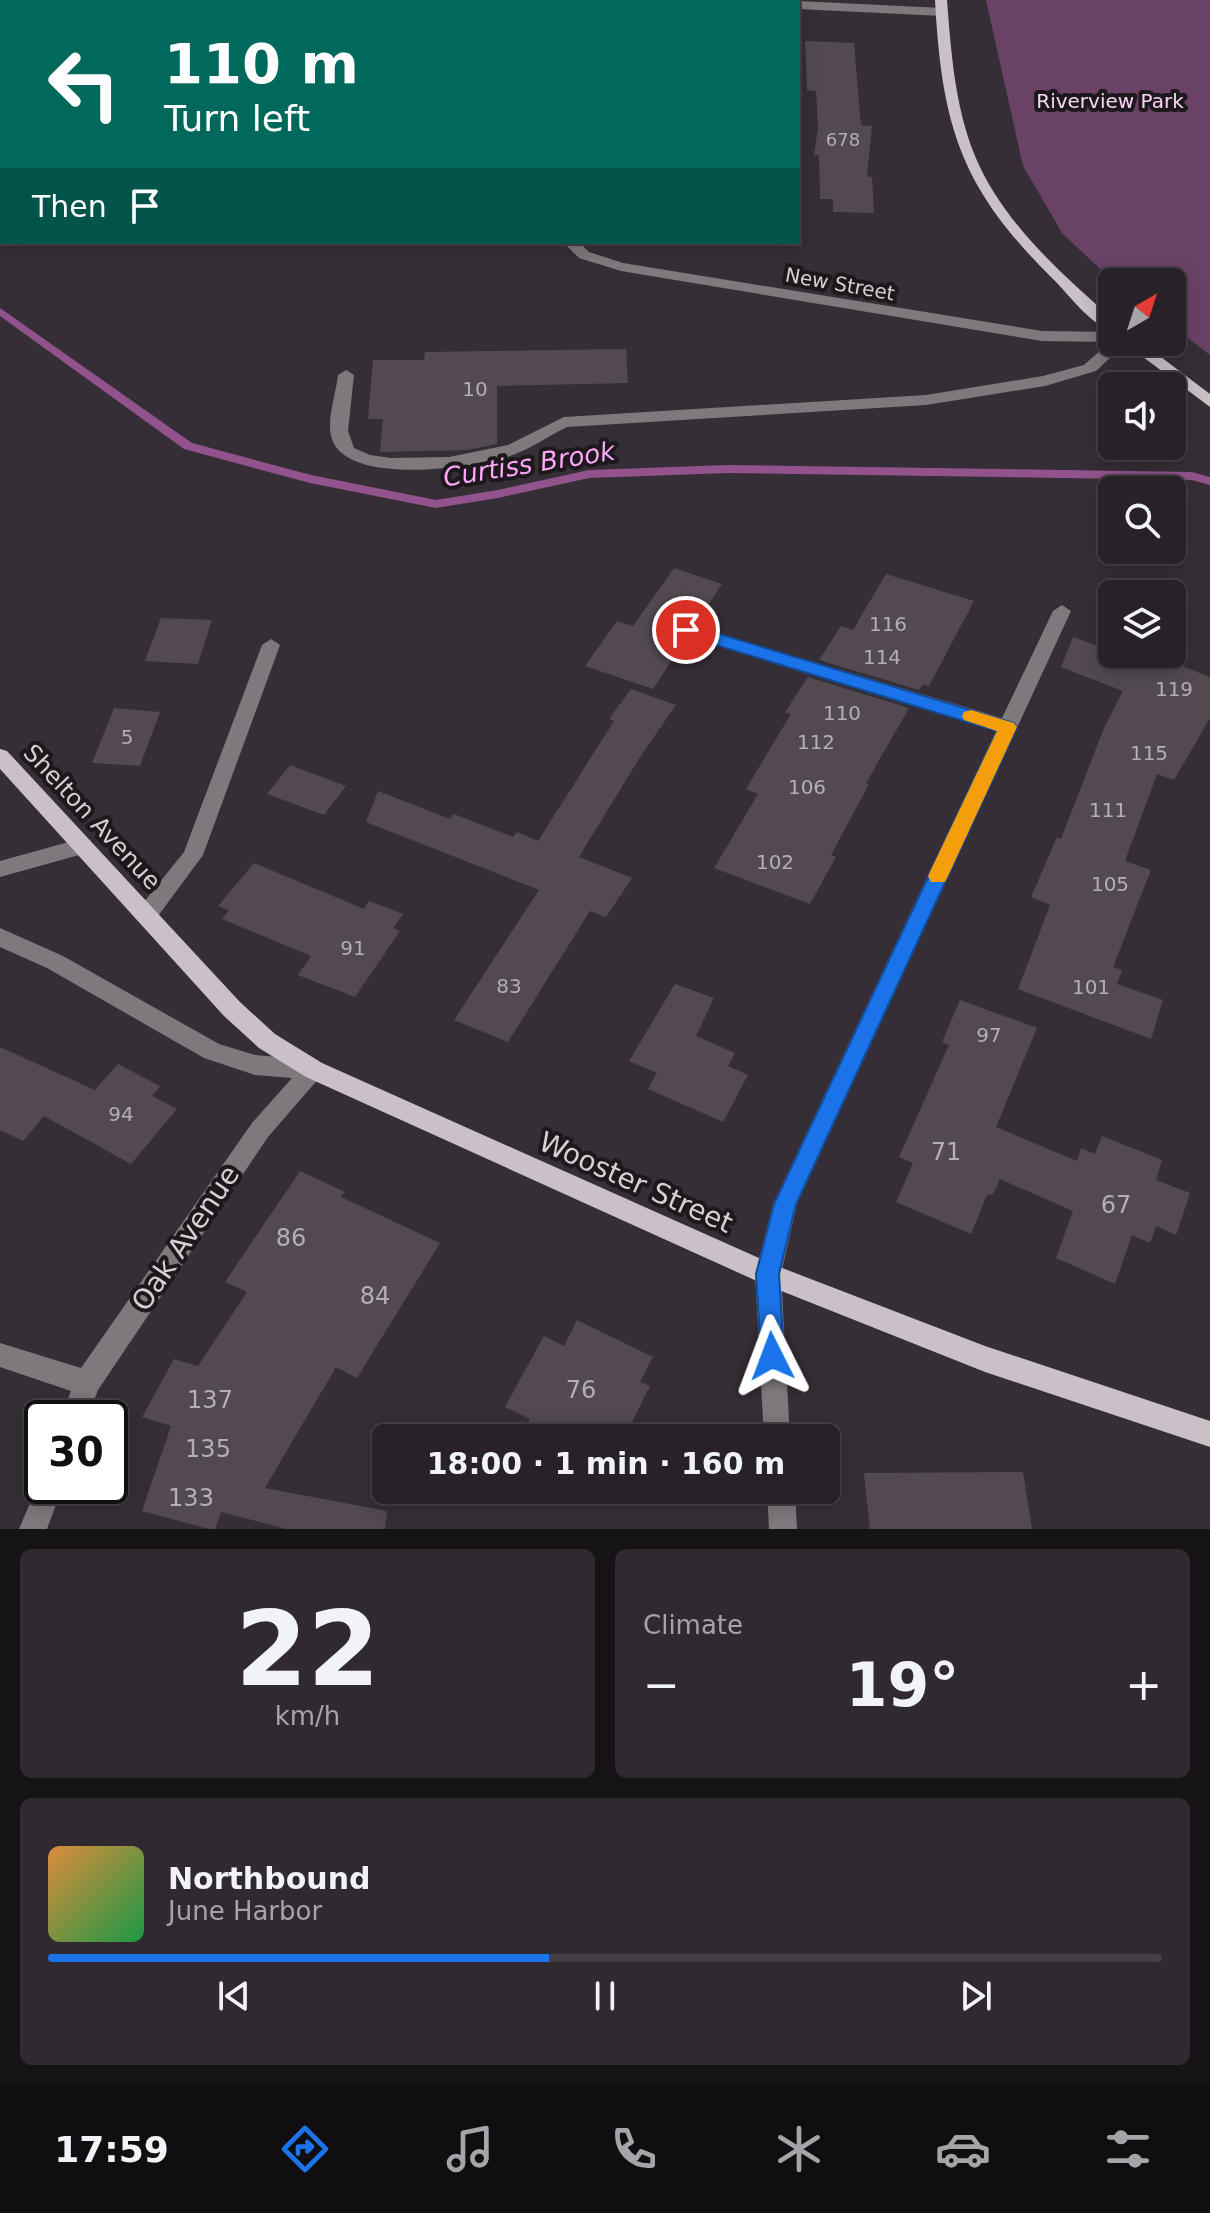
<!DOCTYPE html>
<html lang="en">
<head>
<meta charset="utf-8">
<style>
	:root { --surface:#282228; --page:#302a30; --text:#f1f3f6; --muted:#a5a4a8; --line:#443f45; --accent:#1a73e8 }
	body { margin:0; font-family:"DejaVu Sans",sans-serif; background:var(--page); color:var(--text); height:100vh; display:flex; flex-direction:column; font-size:30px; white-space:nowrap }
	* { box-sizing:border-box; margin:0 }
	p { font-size:26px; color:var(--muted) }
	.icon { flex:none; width:44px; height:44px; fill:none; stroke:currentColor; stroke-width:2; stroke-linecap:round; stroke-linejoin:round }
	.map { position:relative; height:1529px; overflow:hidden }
	.side { display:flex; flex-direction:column; gap:20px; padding:20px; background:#161316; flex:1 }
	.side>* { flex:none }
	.banner { position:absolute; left:0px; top:0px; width:800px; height:244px; box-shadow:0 4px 20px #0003,0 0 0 2px var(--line); background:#00695c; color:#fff; overflow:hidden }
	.needle { width:52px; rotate:39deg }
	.buttons { position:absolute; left:1098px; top:268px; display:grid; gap:16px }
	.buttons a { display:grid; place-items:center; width:88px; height:88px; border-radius:12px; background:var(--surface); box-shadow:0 4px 20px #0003,0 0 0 2px var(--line); font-size:40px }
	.speed { position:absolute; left:24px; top:1400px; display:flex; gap:16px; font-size:40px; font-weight:700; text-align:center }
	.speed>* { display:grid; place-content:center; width:104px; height:104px; border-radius:50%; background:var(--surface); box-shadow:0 4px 20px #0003,0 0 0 2px var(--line); line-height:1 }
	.speed .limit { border:4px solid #111; border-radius:12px; background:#fff; color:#111 }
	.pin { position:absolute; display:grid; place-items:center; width:68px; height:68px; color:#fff; margin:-34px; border:4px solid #fff; border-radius:50%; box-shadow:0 2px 8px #0007 }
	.me { position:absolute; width:88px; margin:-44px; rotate:357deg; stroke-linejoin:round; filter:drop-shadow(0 0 6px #0008) }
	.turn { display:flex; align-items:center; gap:28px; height:168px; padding:0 32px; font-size:36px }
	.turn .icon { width:104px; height:104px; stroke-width:2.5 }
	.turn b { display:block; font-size:56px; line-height:68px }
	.then { display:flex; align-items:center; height:76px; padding:0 32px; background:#0003; gap:16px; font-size:30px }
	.big { font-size:60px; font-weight:600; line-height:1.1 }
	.side .tile { flex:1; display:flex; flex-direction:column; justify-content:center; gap:12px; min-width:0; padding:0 28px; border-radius:12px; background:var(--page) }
	.side .dial { align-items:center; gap:0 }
	.dial b { font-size:104px; line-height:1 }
	.song { display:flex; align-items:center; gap:24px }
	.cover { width:96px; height:96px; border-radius:12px; background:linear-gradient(135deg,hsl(30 70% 55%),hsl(140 70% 35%)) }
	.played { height:8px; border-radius:4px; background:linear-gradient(90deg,var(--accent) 45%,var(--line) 45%) }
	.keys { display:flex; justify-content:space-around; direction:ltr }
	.heat { display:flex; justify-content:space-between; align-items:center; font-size:44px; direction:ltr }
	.side .tiles { flex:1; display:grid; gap:20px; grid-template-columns:1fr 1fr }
	.tile:last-child { grid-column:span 2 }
	.trip { position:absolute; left:372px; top:1424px; width:468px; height:80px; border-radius:12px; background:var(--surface); box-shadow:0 4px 20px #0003,0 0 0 2px var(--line); font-weight:600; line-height:80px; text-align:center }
	.tab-bar { display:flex; height:128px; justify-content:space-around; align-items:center; background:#100e10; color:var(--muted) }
	.tab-bar .icon { width:56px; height:56px }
	.tab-bar .active { color:var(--accent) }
	.tab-bar b { font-size:36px; color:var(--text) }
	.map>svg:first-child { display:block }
</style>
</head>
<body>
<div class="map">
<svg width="1210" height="1529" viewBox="0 0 1210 1529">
	<rect width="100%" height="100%" fill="#362e36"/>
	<path fill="#6a4266" d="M986,0H1210V355L1172,326V282H1114L1062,233L1023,166Z"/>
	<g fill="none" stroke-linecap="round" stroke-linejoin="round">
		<path fill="#92538d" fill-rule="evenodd" d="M0,308L192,443L311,475L436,500L498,490L589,470L729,465L1192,472L1210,477V485L1192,480L729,473L589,478L498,498L436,508L310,483L184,449L0,316Z"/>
	</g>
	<g fill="#524951">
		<path d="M805,41L854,43L861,125L872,126L867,176L872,177L874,213L833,212V199H820L819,155H814L818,128L816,91L807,90Z"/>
		<path d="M626,349L628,383L497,386V444L467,450L380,452L383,419H368L373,360H424L425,352Z"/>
		<path d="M674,568L722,584L696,624L684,622L674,629L676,635L686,639L653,689L585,666L617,621L633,626Z"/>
		<path d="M886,574L974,601L929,686L923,684L919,690L819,660L841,626L853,630Z"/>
		<path d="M161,618L212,620L198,664L145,661Z"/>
		<path d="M1073,637L1112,651V654L1156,668L1162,658L1210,677V718L1174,780L1157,774L1125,861L1151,870L1113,967L1122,970L1117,984L1163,1000L1151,1039L1018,989L1050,905L1031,897L1057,837L1061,839L1104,728L1123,691L1061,667Z"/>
		<path d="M808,677L909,708L866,783L869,784L831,855L836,857L810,904L714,868L758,794L746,789L791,714L785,712Z"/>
		<path d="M631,689L676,705L640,757L579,857L632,878L606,917L590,911L508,1042L454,1020L539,890L366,822L378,791L450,819L454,814L513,837L517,832L538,841L614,721L609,719Z"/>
		<path d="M114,708L160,712L140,766L92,763Z"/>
		<path d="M290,765L346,786L324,815L267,794Z"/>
		<path d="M254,863L364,909L369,901L403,914L393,928L400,931L355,997L298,975L311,956L222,919L229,910L218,906Z"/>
		<path d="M675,984L714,998L696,1036L735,1053L728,1066L748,1075L723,1122L648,1089L657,1073L629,1061Z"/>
		<path d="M960,1000L1037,1028L996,1127L1077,1161L1081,1148L1095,1154L1102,1136L1162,1160L1156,1180L1190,1193L1176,1235L1156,1226L1150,1243L1132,1235L1115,1284L1056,1258L1073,1211L1000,1179L993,1194L987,1195L971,1234L896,1202L913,1163L899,1157L949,1045L942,1042Z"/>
		<path d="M0,1047L95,1090L118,1064L160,1086L152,1096L177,1109L131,1164L44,1116L23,1141L0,1130Z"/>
		<path d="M300,1171L345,1192L341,1197L440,1243L357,1378L336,1367L265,1488L387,1511L385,1529H287L221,1512L215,1529H209L142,1511L171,1426L142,1417L174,1359L198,1366L247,1292L225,1282Z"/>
		<path d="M577,1320L653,1357L640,1382L650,1386L624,1438H520L530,1419L505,1407L544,1336L564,1346Z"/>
		<path d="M1023,1472L1032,1529H870L864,1473Z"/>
	</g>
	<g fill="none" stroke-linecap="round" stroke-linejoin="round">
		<g fill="#7d797d" fill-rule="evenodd">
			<path d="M698,0H747L748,2H699Z"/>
			<path d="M798,1L942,8L948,12L942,16L798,9V2H795Z"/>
			<path d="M563,242H579L589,252L623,263L1042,331L1112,332V342H1127L1096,371L1045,386L926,405L567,427C547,437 529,450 507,457C471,468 343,487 331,436C327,417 336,394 338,375L346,370L354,375L348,431L354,448L370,455L391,458L449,457L508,445L564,417L926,395L1043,376L1084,365L1110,342L1042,341L621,271L579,258Z"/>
			<path d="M1062,605L1071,611L797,1204L781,1274L790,1438H764L755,1274L773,1204L996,731L679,634L677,630L686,624L1002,718L1053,611Z"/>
			<path d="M271,639L280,645L203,855L155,920L147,922L139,920L136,914L139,908L184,852L262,645Z"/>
			<path d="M83,838L90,840L93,846L90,852L0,877V861Z"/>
			<path d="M0,928L63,956L219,1044L255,1055L314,1060L322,1063L326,1070L268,1137L98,1390L87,1418H61L71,1391L0,1367V1343L81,1368L252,1123L292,1078L255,1075L204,1058L47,968L0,947Z"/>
			<path d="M42,1475V1486H63L47,1529H19Z"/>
			<path d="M767,1490H795L797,1529H769Z"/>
		</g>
		<g fill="#c9c0c8" fill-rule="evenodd">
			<path d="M935,0H947C951,52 955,107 975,156C1002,221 1060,273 1112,318V331C1092,325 1071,298 1057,283C962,190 942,130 935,0Z"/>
			<path d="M1123,342H1141L1210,394V407Z"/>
			<path d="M0,749L7,751L240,1002L275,1034L322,1063L777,1266L985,1346L1210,1421V1447L985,1372L759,1282L306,1077L259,1048L224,1016L0,769Z"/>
		</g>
	</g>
	<path fill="#1a73e8" stroke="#114b97" stroke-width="2" d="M686,624L1014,723L1017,727L796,1204L779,1274L784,1356L781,1364L772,1367L764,1364L761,1356L756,1274L774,1204L997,731L680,634L678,630L680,626Z"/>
	<path fill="#f59e0b" d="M971,710L1014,723L1017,727L948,876L945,882H931L928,876L997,731L964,720L962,716L964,712Z"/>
	<g text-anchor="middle" stroke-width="8" stroke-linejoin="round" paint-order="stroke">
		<g font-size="18" fill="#b5aeb4">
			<text x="843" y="146">678</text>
		</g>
		<g font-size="20" fill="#f9d5f5" stroke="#1c181b">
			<text x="1110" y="108">Riverview Park</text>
		</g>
		<g font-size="20" fill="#d6d0d5" stroke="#1c181b">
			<text transform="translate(840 284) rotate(10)" y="7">New Street</text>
		</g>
		<g font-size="20" fill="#b5aeb4">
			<text x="475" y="396">10</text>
			<text x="888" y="631">116</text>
			<text x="882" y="664">114</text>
			<text x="1174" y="696">119</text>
			<text x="842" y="720">110</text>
			<text x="127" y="744">5</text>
			<text x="816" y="749">112</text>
			<text x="1149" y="760">115</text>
			<text x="807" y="794">106</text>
			<text x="1108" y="817">111</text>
			<text x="775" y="869">102</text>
			<text x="1110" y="891">105</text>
			<text x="353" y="955">91</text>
			<text x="509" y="993">83</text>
			<text x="1091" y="994">101</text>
			<text x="989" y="1042">97</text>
			<text x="121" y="1121">94</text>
		</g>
		<g font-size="24" fill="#d6d0d5" stroke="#1c181b">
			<text transform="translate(92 817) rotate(47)" y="8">Shelton Avenue</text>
		</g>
		<g font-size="24" fill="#b5aeb4">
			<text x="946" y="1160">71</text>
			<text x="1116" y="1213">67</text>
			<text x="291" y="1246">86</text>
			<text x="375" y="1304">84</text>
			<text x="581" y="1398">76</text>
			<text x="210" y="1408">137</text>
			<text x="208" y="1457">135</text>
			<text x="191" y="1506">133</text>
		</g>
		<g font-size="26" font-style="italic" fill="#fea6f7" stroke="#1c181b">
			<text transform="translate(529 464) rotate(-9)" y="9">Curtiss Brook</text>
		</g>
		<g font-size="28" fill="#d6d0d5" stroke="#1c181b">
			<text transform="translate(636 1182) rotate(24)" y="10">Wooster Street</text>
			<text transform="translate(185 1238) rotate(-56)" y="10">Oak Avenue</text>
		</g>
	</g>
</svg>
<div class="buttons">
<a><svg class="needle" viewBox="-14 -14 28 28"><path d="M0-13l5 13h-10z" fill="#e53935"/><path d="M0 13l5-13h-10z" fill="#a5a4a8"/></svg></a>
<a><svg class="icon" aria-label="sound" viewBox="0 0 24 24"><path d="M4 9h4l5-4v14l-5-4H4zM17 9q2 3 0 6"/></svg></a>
<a><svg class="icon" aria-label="search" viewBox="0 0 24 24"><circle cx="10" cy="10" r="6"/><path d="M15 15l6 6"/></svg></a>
<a><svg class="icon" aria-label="layers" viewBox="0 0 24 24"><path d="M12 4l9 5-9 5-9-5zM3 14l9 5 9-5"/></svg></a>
</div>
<div class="speed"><div class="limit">30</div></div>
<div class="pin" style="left:686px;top:630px;background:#d93025"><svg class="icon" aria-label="arrive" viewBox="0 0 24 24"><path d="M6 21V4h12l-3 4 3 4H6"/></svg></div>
<svg class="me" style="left:772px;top:1356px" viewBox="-20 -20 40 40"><path d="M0-17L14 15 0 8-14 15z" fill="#1a73e8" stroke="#fff" stroke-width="4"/></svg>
<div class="trip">18:00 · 1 min · 160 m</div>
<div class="banner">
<div class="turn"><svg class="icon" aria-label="left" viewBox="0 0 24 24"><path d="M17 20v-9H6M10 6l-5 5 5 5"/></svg><div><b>110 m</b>Turn left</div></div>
<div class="then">Then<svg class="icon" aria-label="arrive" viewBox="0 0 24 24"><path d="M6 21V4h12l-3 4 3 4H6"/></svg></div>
</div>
</div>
<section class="side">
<div class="tiles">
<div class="tile dial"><b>22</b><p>km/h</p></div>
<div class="tile"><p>Climate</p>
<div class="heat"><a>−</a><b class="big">19°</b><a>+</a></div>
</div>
<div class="tile">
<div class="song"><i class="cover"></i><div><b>Northbound</b><p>June Harbor</p></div></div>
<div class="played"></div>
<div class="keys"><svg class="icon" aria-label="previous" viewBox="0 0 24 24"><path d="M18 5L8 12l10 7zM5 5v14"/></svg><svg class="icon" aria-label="pause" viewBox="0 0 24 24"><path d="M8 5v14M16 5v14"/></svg><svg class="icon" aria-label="next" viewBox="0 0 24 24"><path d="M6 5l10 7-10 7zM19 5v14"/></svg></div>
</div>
</div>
</section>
<nav class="tab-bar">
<b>17:59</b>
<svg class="icon active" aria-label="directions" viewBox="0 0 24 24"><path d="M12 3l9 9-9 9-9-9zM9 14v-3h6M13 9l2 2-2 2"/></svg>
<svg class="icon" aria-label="music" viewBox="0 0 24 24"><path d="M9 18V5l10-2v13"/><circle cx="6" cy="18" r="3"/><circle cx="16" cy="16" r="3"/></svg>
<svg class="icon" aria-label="phone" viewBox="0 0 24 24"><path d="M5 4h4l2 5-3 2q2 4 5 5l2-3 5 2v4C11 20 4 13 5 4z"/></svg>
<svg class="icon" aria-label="climate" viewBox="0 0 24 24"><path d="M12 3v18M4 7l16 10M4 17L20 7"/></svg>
<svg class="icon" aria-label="car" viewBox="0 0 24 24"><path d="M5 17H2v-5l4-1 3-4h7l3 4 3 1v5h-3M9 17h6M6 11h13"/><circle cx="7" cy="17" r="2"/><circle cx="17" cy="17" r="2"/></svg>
<svg class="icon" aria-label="filters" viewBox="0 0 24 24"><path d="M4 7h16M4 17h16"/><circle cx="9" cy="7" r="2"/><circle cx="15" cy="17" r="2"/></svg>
</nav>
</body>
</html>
